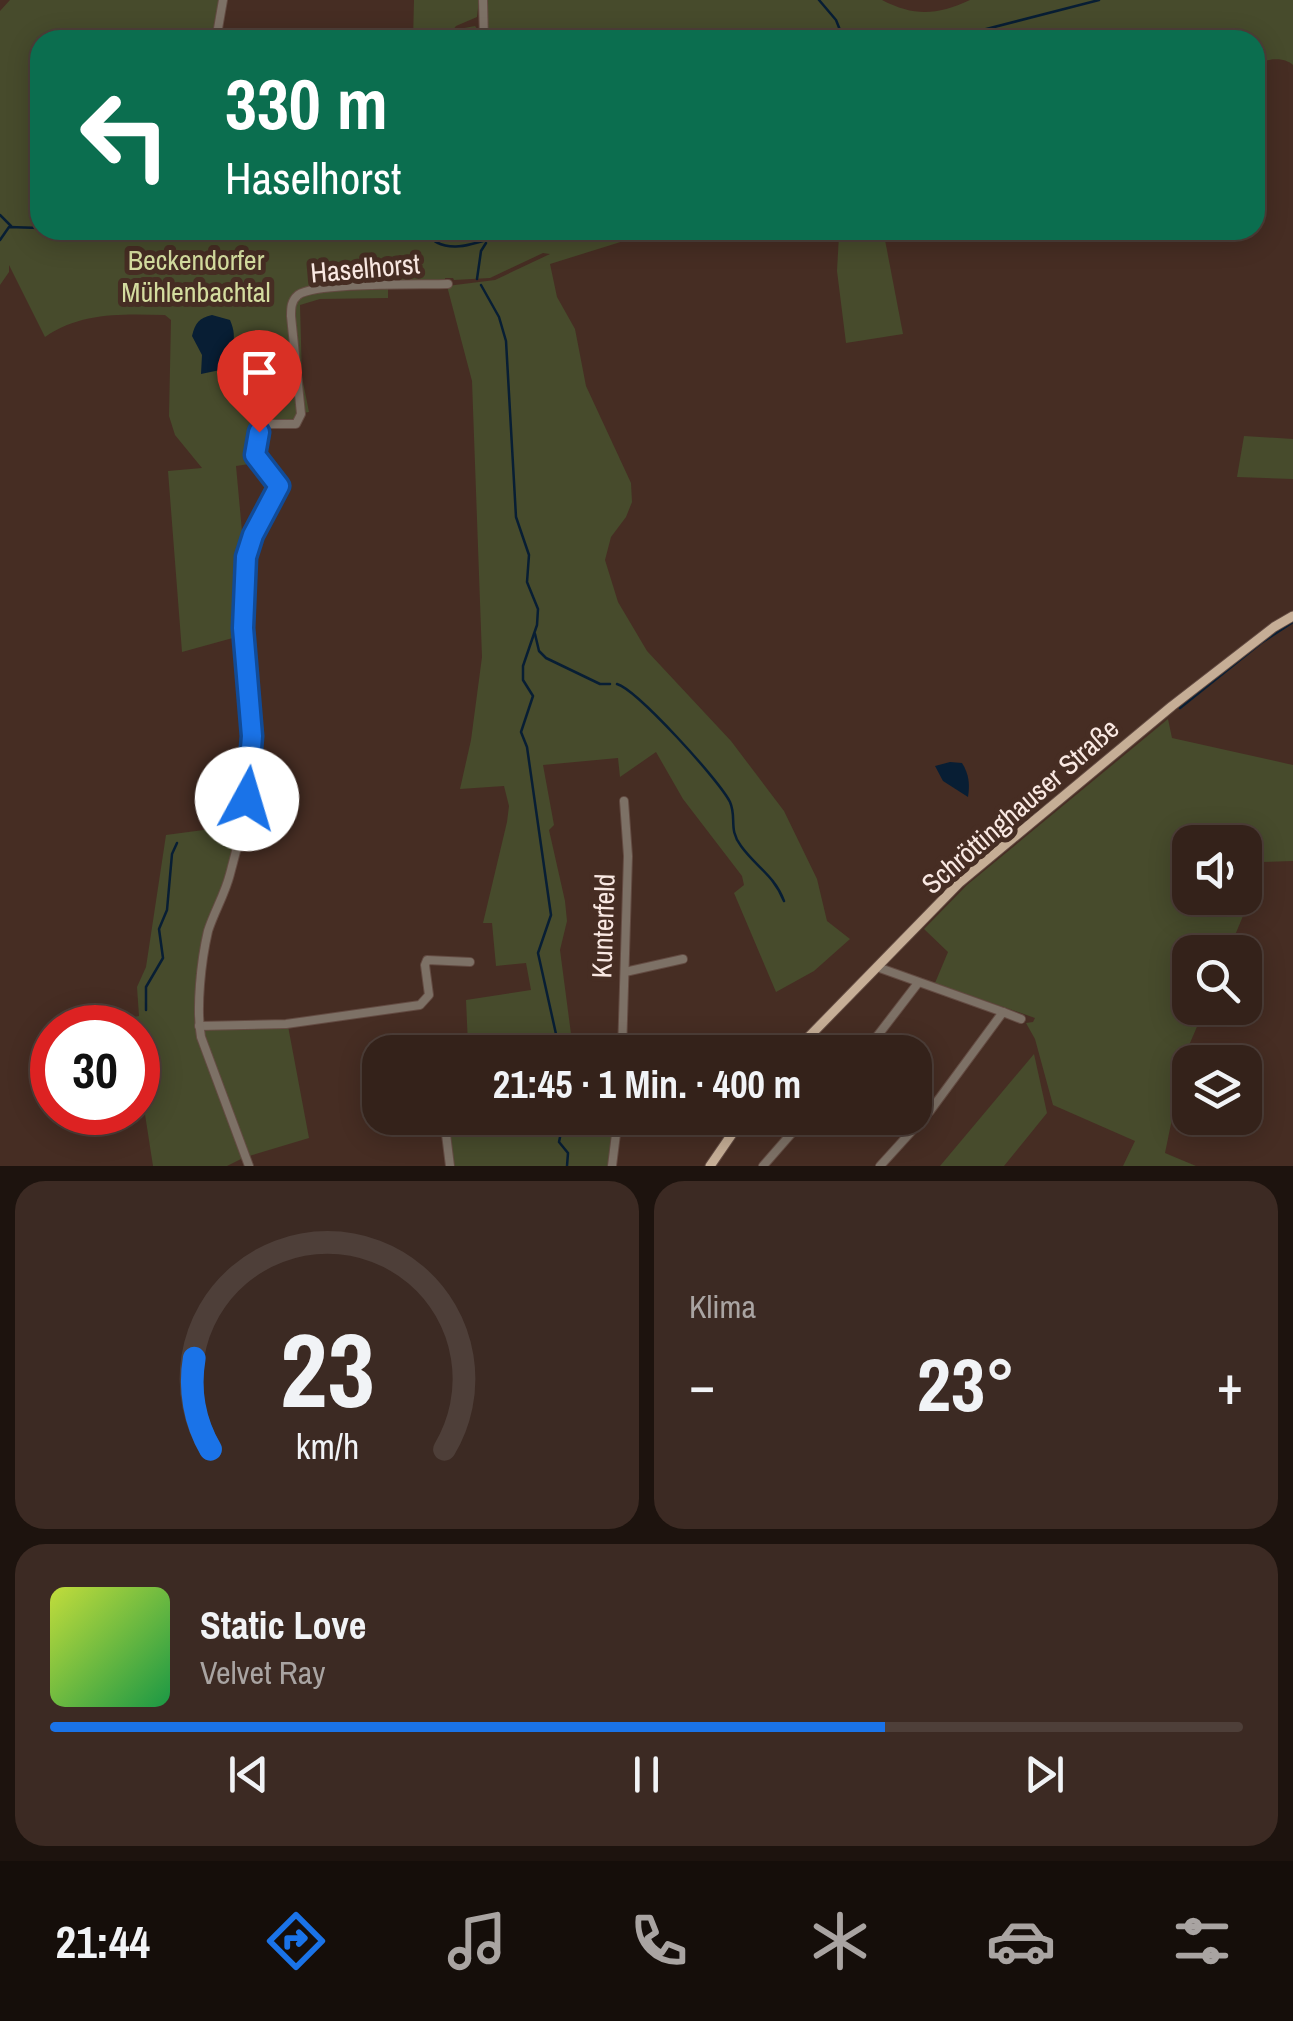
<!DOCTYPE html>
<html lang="de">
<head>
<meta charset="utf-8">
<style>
	:root { --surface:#34221a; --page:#3c2a23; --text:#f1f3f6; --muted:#a9a4a2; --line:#4e3f39; --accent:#1a73e8 }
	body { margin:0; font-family:"Archivo Narrow",sans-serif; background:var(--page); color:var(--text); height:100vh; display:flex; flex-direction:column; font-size:38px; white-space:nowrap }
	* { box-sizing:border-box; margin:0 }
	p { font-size:32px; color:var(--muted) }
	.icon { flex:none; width:55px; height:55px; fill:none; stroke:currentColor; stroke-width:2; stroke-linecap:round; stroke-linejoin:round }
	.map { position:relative; height:1166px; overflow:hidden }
	.drawer { display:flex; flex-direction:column; gap:15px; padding:15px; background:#1d130e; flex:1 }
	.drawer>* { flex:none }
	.top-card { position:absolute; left:30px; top:30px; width:1235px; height:210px; border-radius:30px; box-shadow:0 5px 25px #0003,0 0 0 2px var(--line); background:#0b6e4f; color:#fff; overflow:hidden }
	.controls { position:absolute; left:1172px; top:825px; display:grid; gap:20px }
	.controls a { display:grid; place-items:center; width:90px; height:90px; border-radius:20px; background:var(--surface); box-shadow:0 5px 25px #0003,0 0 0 2px var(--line); font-size:50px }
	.speed { position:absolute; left:30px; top:1005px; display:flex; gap:20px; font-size:50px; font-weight:700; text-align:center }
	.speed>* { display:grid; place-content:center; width:130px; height:130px; border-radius:50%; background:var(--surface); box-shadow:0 5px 25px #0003,0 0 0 2px var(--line); line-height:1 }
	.speed .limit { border:15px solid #d22; background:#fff; color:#111 }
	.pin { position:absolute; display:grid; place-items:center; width:85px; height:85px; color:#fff; margin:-102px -42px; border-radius:50% 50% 50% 0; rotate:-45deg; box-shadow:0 0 10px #0007 }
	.pin .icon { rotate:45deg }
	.me { position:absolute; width:110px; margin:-55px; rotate:6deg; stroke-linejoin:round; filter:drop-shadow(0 0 8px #0008) }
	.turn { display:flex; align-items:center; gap:35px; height:210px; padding:0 30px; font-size:45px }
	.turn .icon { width:130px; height:130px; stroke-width:2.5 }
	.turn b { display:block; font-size:70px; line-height:85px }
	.big { font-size:75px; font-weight:800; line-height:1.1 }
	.drawer .widget { flex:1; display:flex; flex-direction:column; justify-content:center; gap:15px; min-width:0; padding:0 35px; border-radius:30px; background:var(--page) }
	.drawer .dial { align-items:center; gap:0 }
	.dial svg { height:260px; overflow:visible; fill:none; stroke:var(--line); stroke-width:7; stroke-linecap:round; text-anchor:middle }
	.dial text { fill:var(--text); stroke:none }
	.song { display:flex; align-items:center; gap:30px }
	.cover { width:120px; height:120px; border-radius:15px; background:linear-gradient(135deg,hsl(70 70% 55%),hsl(140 70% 35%)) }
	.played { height:10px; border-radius:5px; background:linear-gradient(90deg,var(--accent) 70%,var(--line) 70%) }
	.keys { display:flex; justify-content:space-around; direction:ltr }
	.heat { display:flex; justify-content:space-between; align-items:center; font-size:55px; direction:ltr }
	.drawer .tiles { flex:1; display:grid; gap:15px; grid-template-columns:1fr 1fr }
	.widget:last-child { grid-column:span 2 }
	.trip { position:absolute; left:362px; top:1035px; width:570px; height:100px; border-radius:30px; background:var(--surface); box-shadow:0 5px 25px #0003,0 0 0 2px var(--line); font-weight:800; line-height:100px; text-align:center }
	.menu { display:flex; height:160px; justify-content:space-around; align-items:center; background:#150e0a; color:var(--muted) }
	.menu .icon { width:70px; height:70px }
	.menu .on { color:var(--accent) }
	.menu b { font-size:45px; color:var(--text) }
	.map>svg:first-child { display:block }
</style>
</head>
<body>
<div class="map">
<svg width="1293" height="1166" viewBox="0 0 1293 1166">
	<rect width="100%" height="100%" fill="#462d23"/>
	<g fill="#474b2c" fill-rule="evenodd">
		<path d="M10,0H222L215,40H40V230H659L550,264L557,297L575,329L586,386L631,483L632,502L626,517L611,537L605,560L618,602L647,651L731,741L784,811L817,879L827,921L850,939L814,971L776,992L734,893L744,885L742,876L683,799L656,752L620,777L618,758L543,765L554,825L549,830L565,901L567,921L560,950L573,1049L589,1046L590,1052H439V1048L468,1045L466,1000L531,990L526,963L496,966L492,923H483L507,822L509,806L504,786L460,789L471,740L482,657L472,381L447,286L495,280L550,254L543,253L490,278L454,280L453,278H445V282L327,286L290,299L288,305L300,407L296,422L263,425L254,439L256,463L236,466L243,542L248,543L240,636L182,652L168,471L202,468L175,435L169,416L171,320L165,315C122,314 81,312 45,337L9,265V272L0,285V11Z"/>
		<path d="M414,0H479L477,17L456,26L445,40H413Z"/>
		<path d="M484,0H882C915,17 937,15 970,0H1293V65C1284,57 1267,58 1255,65V40H449L459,29L475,26L481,34Z"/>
		<path d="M839,235L885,240L903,334L846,343L837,271Z"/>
		<path d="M388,289V298L320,299L300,305L302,377L309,412L303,413L293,318L295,301L313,292Z"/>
		<path d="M1244,436L1293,439V479L1237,477Z"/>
		<path d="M1168,719L1172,738L1293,765V861L1260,862L1253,874V892L1228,952H1190V1008H1205L1175,1078L1179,1085L1165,1153L1196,1166H1123L1135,1141L1053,1105L1035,1039L1026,1023L1033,1022L1035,1018L935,983L948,952L924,929L967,885ZM1190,842H1245V898H1190Z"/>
		<path d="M241,825L226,879L207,931L194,1017L198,1038L243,1158L227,1166H153L138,1069V1028L131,1027L129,1018L139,1016L137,987L146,967L166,835Z"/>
		<path d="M288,1026L309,1138L249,1156L202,1029Z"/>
		<path d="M1034,1054L1047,1113L1004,1166H940Z"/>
		<path d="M446,1118H616L610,1166H451Z"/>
	</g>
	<g fill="#081e34">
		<path d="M212,315L230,320C239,340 231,353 220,370L201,374L202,355L192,336C195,323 199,318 212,315Z"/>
		<path d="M950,762L962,763C969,774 970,784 968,797L943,781L935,766Z"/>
	</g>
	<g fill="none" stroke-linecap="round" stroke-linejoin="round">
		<g stroke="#081e34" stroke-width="2.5">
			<path d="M819,0L836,20L844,40"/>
			<path d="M897,40L967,34L1099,0"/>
			<path d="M0,215L11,226"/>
			<path d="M423,230C447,264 488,236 519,230"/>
			<path d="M528,230H533"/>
			<path d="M0,240L9,227L40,228"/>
			<path d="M477,279L481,251L486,243"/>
			<path d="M481,285L499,317L506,341L516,517L529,555L527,582L538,609L537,625L523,666V680L533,696L521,732L527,747L551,915L538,953L560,1052"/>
			<path d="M535,634L539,651L546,658L600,684H610"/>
			<path d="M617,684C637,690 719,780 730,802C737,818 728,829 741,846C756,867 774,875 784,901"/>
			<path d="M1180,708L1261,643L1293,622"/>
			<path d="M146,1010V987L163,958L159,929L167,910L172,854L177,843"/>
			<path d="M564,1118L559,1142L568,1153L567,1166"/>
		</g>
		<g stroke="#634b42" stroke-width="10">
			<g id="minor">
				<path d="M483,0L484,40"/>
				<path d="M216,40L223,0"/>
				<path d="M877,967L1003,1012"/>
				<path d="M625,972L683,959"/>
				<path d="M199,1026L286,1024L420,1005L429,995L425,965L427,960L470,962"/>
				<path d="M437,1047V1052"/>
				<path d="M622,1052L628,856L624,801"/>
				<path d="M865,1052L918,983"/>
				<path d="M444,1118L450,1166"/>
				<path d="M249,1166L201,1037C196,1008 201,961 208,931C214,912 225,894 230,874C240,839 247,805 251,769C258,698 232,626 246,555C251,530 270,510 279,487L274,477L257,461L256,439L269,424H296L301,414L291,316C291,308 291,301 298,295C317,282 419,285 448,284"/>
				<path d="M612,1166L618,1118"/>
				<path d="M763,1166L805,1118"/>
				<path d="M880,1166L930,1111L1003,1012L1021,1019"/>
			</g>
		</g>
		<g stroke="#634b42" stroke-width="11">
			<g id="major">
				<path d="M794,1052L959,883L1172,706L1274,627L1293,616"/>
				<path d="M710,1166L743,1118"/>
			</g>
		</g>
		<use href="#minor" stroke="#7d7166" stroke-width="8"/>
		<use href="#major" stroke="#c6ae96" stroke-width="9"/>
	</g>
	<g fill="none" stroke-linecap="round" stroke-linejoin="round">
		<g stroke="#114b97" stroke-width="25">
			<path id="route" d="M247,799L252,736L243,628L246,557L253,535L279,486L255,455L259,432"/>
		</g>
		<use href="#route" stroke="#1a73e8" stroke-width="18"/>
	</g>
	<g text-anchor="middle" stroke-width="10" stroke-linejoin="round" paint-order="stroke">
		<g font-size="28" fill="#d4dd9f" stroke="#462d23">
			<text x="196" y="270">Beckendorfer<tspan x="196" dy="32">Mühlenbachtal</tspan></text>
		</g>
		<g font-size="28" fill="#f9e8e2" stroke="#462d23">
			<text transform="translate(365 268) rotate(-5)" y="10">Haselhorst</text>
			<text transform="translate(1020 806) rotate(-41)" y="10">Schröttinghauser Straße</text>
			<text transform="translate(603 926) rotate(-88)" y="10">Kunterfeld</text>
		</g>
	</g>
</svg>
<div class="controls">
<a><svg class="icon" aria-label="sound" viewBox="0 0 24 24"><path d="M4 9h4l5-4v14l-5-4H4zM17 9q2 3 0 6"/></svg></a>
<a><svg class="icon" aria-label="search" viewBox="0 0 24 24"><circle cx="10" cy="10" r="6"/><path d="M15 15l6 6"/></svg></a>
<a><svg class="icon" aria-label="layers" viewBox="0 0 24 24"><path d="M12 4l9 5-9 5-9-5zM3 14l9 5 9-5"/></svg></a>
</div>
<div class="speed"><div class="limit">30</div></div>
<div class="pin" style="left:259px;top:432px;background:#d93025"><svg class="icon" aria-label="arrive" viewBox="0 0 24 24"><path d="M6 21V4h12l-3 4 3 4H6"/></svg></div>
<svg class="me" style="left:247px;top:799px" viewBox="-20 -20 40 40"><circle r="19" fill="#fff"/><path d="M0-13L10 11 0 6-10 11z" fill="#1a73e8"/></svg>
<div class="trip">21:45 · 1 Min. · 400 m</div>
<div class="top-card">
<div class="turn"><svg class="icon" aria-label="left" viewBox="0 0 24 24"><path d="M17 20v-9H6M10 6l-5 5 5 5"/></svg><div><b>330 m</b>Haselhorst</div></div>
</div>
</div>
<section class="drawer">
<div class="tiles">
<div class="widget dial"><svg viewBox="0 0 100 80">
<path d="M14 69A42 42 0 1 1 86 69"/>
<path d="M14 69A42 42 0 0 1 9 41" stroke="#1a73e8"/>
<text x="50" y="56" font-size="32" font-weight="700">23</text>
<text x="50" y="72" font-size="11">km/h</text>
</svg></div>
<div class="widget"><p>Klima</p>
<div class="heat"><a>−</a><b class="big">23°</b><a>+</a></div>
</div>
<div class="widget">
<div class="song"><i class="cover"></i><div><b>Static Love</b><p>Velvet Ray</p></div></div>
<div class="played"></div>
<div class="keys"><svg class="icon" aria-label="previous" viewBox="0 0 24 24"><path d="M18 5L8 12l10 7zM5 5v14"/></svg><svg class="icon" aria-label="pause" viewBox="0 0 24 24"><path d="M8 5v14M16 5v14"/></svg><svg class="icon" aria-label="next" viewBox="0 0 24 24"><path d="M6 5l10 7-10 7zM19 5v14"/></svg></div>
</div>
</div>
</section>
<nav class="menu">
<b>21:44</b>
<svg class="icon on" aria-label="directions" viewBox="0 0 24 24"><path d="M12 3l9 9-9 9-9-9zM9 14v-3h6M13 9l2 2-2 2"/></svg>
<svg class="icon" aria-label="music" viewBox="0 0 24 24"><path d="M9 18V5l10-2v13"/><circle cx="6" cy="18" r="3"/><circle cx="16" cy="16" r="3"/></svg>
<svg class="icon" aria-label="phone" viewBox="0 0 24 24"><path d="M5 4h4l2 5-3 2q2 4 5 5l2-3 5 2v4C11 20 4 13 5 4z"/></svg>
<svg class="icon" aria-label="climate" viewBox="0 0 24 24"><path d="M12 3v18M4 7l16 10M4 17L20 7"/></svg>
<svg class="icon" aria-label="car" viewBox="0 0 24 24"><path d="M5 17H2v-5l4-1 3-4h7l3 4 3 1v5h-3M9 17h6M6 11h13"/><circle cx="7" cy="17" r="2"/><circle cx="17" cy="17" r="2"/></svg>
<svg class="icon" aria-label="filters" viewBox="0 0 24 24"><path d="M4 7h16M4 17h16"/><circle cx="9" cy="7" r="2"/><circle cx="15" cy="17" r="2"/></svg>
</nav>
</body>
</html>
